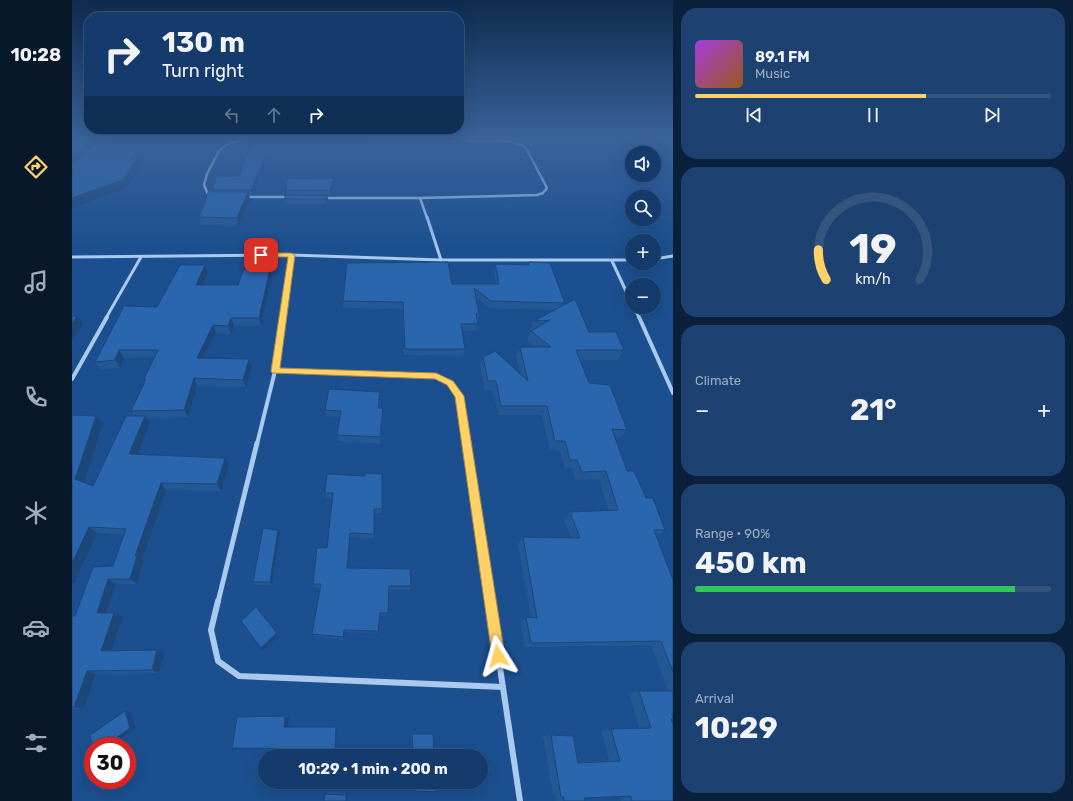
<!DOCTYPE html>
<html lang="en">
<head>
<meta charset="utf-8">
<style>
	:root { --surface:#143b6b; --page:#1d4271; --text:#f1f3f6; --muted:#9dadc1; --line:#33557e; --accent:#ffd166 }
	body { margin:0; font-family:Rubik,sans-serif; background:var(--page); color:var(--text); height:100vh; display:flex; flex-direction:column; font-size:15px; white-space:nowrap }
	* { box-sizing:border-box; margin:0 }
	p { font-size:13px; color:var(--muted) }
	.icon { flex:none; width:22px; height:22px; fill:none; stroke:currentColor; stroke-width:2; stroke-linecap:round; stroke-linejoin:round }
	.map { position:relative; flex:1; overflow:hidden }
	.drawer { display:flex; flex-direction:column; gap:8px; padding:8px; background:#0b203b; width:400px }
	.drawer>* { flex:none }
	.hud { position:absolute; left:12px; top:12px; width:380px; height:122px; border-radius:16px; box-shadow:0 4px 16px #0002,0 0 0 1px var(--line); background:#143b6b; color:var(--text); overflow:hidden }
	.fabs { position:absolute; left:553px; top:146px; display:grid; gap:8px }
	.fabs a { display:grid; place-items:center; width:36px; height:36px; border-radius:50%; background:var(--surface); box-shadow:0 4px 16px #0002,0 0 0 1px var(--line); font-size:20px }
	.speed { position:absolute; left:12px; top:737px; display:flex; gap:8px; font-size:20px; font-weight:700; text-align:center }
	.speed>* { display:grid; place-content:center; width:52px; height:52px; border-radius:50%; background:var(--surface); box-shadow:0 4px 16px #0002,0 0 0 1px var(--line); line-height:1 }
	.speed .limit { border:6px solid #d22; background:#fff; color:#111 }
	.pin { position:absolute; display:grid; place-items:center; width:34px; height:34px; color:#fff; margin:-17px; border-radius:8px; box-shadow:0 2px 6px #0006 }
	.me { position:absolute; width:44px; margin:-22px; rotate:352deg; stroke-linejoin:round; filter:drop-shadow(0 0 3px #0008) }
	.turn { display:flex; align-items:center; gap:14px; height:84px; padding:0 12px; font-size:18px }
	.turn .icon { width:52px; height:52px; stroke-width:2.5 }
	.turn b { display:block; font-size:28px; line-height:34px }
	.lanes { display:flex; align-items:center; height:38px; padding:0 12px; background:#0003; justify-content:center; gap:20px; direction:ltr }
	.lanes .off { opacity:.35 }
	.big { font-size:30px; font-weight:700; line-height:1.1 }
	.drawer .tile { flex:1; display:flex; flex-direction:column; justify-content:center; gap:6px; min-width:0; padding:0 14px; border-radius:16px; background:var(--page) }
	.drawer .dial { align-items:center; gap:0 }
	.dial svg { height:104px; overflow:visible; fill:none; stroke:var(--line); stroke-width:7; stroke-linecap:round; text-anchor:middle }
	.dial text { fill:var(--text); stroke:none }
	.song { display:flex; align-items:center; gap:12px }
	.cover { width:48px; height:48px; border-radius:6px; background:linear-gradient(135deg,hsl(280 70% 55%),hsl(30 70% 35%)) }
	.played { height:4px; border-radius:2px; background:linear-gradient(90deg,var(--accent) 65%,var(--line) 65%) }
	.keys { display:flex; justify-content:space-around; direction:ltr }
	.heat { display:flex; justify-content:space-between; align-items:center; font-size:22px; direction:ltr }
	.charge { height:6px; border-radius:3px; background:linear-gradient(90deg,#34c759 90%,var(--line) 0) }
	.trip { position:absolute; left:186px; top:749px; width:230px; height:40px; border-radius:20px; background:var(--surface); box-shadow:0 4px 16px #0002,0 0 0 1px var(--line); font-weight:700; line-height:40px; text-align:center }
	main { display:flex; flex:1; min-height:0 }
	.menu { display:flex; flex-direction:column; width:72px; justify-content:space-around; align-items:center; background:#08182b; color:var(--muted) }
	.menu .icon { width:28px; height:28px }
	.menu .selected { color:var(--accent) }
	.menu b { font-size:18px; color:var(--text) }
	.map>svg:first-child { display:block }
</style>
</head>
<body>
<main>
<nav class="menu">
<b>10:28</b>
<svg class="icon selected" aria-label="directions" viewBox="0 0 24 24"><path d="M12 3l9 9-9 9-9-9zM9 14v-3h6M13 9l2 2-2 2"/></svg>
<svg class="icon" aria-label="music" viewBox="0 0 24 24"><path d="M9 18V5l10-2v13"/><circle cx="6" cy="18" r="3"/><circle cx="16" cy="16" r="3"/></svg>
<svg class="icon" aria-label="phone" viewBox="0 0 24 24"><path d="M5 4h4l2 5-3 2q2 4 5 5l2-3 5 2v4C11 20 4 13 5 4z"/></svg>
<svg class="icon" aria-label="climate" viewBox="0 0 24 24"><path d="M12 3v18M4 7l16 10M4 17L20 7"/></svg>
<svg class="icon" aria-label="car" viewBox="0 0 24 24"><path d="M5 17H2v-5l4-1 3-4h7l3 4 3 1v5h-3M9 17h6M6 11h13"/><circle cx="7" cy="17" r="2"/><circle cx="17" cy="17" r="2"/></svg>
<svg class="icon" aria-label="filters" viewBox="0 0 24 24"><path d="M4 7h16M4 17h16"/><circle cx="9" cy="7" r="2"/><circle cx="15" cy="17" r="2"/></svg>
</nav>
<div class="map">
<svg width="601" height="801" viewBox="0 0 601 801">
	<rect width="100%" height="100%" fill="#1b4f8f"/>
	<g fill="none" stroke-linecap="round" stroke-linejoin="round">
		<g stroke="#a9c9ee" stroke-width="2.5">
			<path d="M233,139L434,141L445,143L454,148L475,188L471,193L465,195L348,198H251"/>
			<path d="M139,195L136,194L132,185L135,174L147,151L155,144L177,139"/>
			<path d="M173,197H217"/>
			<path d="M348,198L355,218"/>
		</g>
		<g stroke="#a9c9ee" stroke-width="3">
			<path d="M355,217L369,260"/>
			<path d="M0,257L219,255L369,260H560"/>
			<path d="M582,259L601,256"/>
			<path d="M540,261L560,304"/>
			<path d="M562,307L567,318"/>
			<path d="M34,318L69,257"/>
			<path d="M210,318L219,255"/>
		</g>
		<g stroke="#a9c9ee" stroke-width="4">
			<path d="M210,317L203,371L364,376L378,383L388,396L395,444"/>
			<path d="M567,317L601,393"/>
			<path d="M0,379L35,317"/>
			<path d="M185,444L203,371"/>
		</g>
		<g stroke="#a9c9ee" stroke-width="5">
			<path d="M395,443L419,602"/>
			<path d="M146,602L185,443"/>
		</g>
		<g stroke="#a9c9ee" stroke-width="6">
			<path d="M146,601L139,630L146,661L167,676L431,687"/>
			<path d="M418,601L448,801"/>
		</g>
	</g>
	<g fill="#245895">
		<path d="M199,148L180,194H177L178,200L167,226L129,225L127,217L141,191L140,188L168,176Z"/>
		<path d="M262,182L258,195H214V190Z"/>
		<path d="M256,196V200L255,204H213V199Z"/>
		<path d="M457,262L493,303L492,305L517,332L552,350L546,360H507L517,383L555,430L548,438H543L555,471L574,498L593,530L584,537L601,580V715H600L599,719L601,801H549L548,797L512,798L513,801H484V796L481,795L471,736L479,735L506,762L537,760L529,730L567,728L557,693L567,691H596L579,645L453,647L449,622L454,617H459L446,544L451,537L499,538L492,520L498,512L537,511L527,479L504,480L500,468H493L487,450L478,449L470,415H426L421,390H413L408,366L411,357L448,374L444,356L448,347H463L455,340L459,331L460,330H458L462,321L483,310L417,308L404,297L407,314L405,321L406,324L404,331H390L393,349L391,356L332,355L331,309L271,308V301L424,284L422,271L423,264L456,265Z"/>
		<path d="M198,269L200,277L189,326H162L159,334L144,333L132,358L177,359L180,367L174,387L125,386L116,417L74,418L78,424L66,455L157,465L149,491L94,490L70,560L72,561L65,584H44L35,613H42L51,617L39,651L92,653L87,673L24,674L12,709H0V616H3L41,566L52,534L25,533L2,584H0V415L31,424L12,482L21,486L63,416L59,411L73,380L72,379L82,357L52,358L48,368L28,369L23,362L85,307L136,273L131,285H166Z"/>
		<path d="M308,392L307,408L311,414L308,444L266,441L265,435L268,417L254,416L253,410Z"/>
		<path d="M310,474V513H302V538L278,537L276,568L339,586L338,590H317L316,616H307L306,633L273,632L272,640L242,636L240,634L248,588L242,587L241,584L255,548L261,498H254L253,493L293,476Z"/>
		<path d="M208,534L200,585H183L181,582Z"/>
		<path d="M339,734H340L362,756H340Z"/>
		<path d="M341,782H363L342,791L341,790Z"/>
		<path d="M255,792L276,793L275,801H252L253,794Z"/>
	</g>
	<g fill="#1d4779">
		<path d="M22,139H34L0,169V157Z"/>
		<path d="M75,139H83L66,162L68,168L54,188L0,208V198L59,159Z"/>
		<path d="M199,143V148L180,194L179,190Z"/>
		<path d="M262,178V182L258,195V190Z"/>
		<path d="M176,192L178,200L167,226L165,218Z"/>
		<path d="M256,196V200L255,204V199Z"/>
		<path d="M133,265L136,273L127,293L124,285Z"/>
		<path d="M198,269L200,277L189,326L187,318Z"/>
		<path d="M5,316L11,324L0,341V324Z"/>
		<path d="M159,318L162,326L159,334L156,326Z"/>
		<path d="M141,325L144,333L128,365L125,358Z"/>
		<path d="M47,350L52,358L48,368L43,360Z"/>
		<path d="M177,359L180,367L174,387L171,380Z"/>
		<path d="M122,378L125,386L116,417L112,410Z"/>
		<path d="M24,416L31,424L11,486L3,479Z"/>
		<path d="M73,416L78,424L63,462L57,454Z"/>
		<path d="M153,458L157,465L149,491L145,484Z"/>
		<path d="M89,483L94,490L70,560L72,561L65,584L58,579L63,556Z"/>
		<path d="M17,527L25,533L2,584L0,583V563Z"/>
		<path d="M206,530L208,534L200,585L198,582Z"/>
		<path d="M278,533V537L276,572L275,568Z"/>
		<path d="M36,579L44,584L33,617L25,613Z"/>
		<path d="M184,607L206,636L191,650L189,648Z"/>
		<path d="M42,613L51,617L38,654L29,651Z"/>
		<path d="M272,630L273,632L272,640L271,637Z"/>
		<path d="M85,650L92,653L87,673L80,670Z"/>
		<path d="M15,671L24,674L12,709L2,707Z"/>
		<path d="M53,711L58,712L63,728L38,746H33Z"/>
		<path d="M213,716L217,718L216,728L212,727Z"/>
		<path d="M264,727L265,728L264,748L263,749Z"/>
		<path d="M276,793L275,801H274V795Z"/>
	</g>
	<g fill="#2a66ad" stroke="#1d4779">
		<path d="M0,139H22L0,157Z"/>
		<path d="M29,139H75L59,159H65L50,180L0,198V164Z"/>
		<path d="M179,143H199L179,190H145L140,188L144,177L168,176Z"/>
		<path d="M262,178L258,190H214L215,179Z"/>
		<path d="M137,190L144,192H176L165,218L127,217Z"/>
		<path d="M213,195L256,196L255,199H213Z"/>
		<path d="M376,262L380,284H427L423,264L457,265V262L478,263L493,303L419,301L402,288L407,314H404L406,324H389L393,349H333L331,302L271,301L275,263Z"/>
		<path d="M108,265H133L124,285H166L172,269H198L187,318H159L156,326L141,325L125,358L177,359L171,380L122,378L112,410L59,411L74,379H72L86,350H47L43,360L23,362L52,306L85,307Z"/>
		<path d="M503,299L517,332H544L552,350H504L517,383L538,385L555,430L540,429L555,471H562L574,498H581L593,530H582L601,580V672L589,641L459,643L454,617L465,618L451,537L508,538L498,512L546,510L534,471L510,472L505,460H498L493,441H483L475,406H429L424,381H416L411,357L423,351L456,381L448,347H479L459,331L478,320L462,321Z"/>
		<path d="M0,316H5L0,324Z"/>
		<path d="M257,389L308,392L306,408H311L308,437L265,435L269,411L253,410Z"/>
		<path d="M0,415L24,416L3,479L21,486L54,416H73L57,454L153,458L145,484L89,483L63,556H65L58,579H36L25,613H42L29,651L85,650L80,670L15,671L2,707H0V616H3L21,567L41,566L54,529L17,527L0,563Z"/>
		<path d="M293,473L310,474V509H302V534L278,533L275,568L338,569L339,586H317L316,613H308L306,631L272,630L271,637L240,634L249,584H241L245,548H255L261,493H253L255,474L293,476Z"/>
		<path d="M191,528L206,530L198,582H181Z"/>
		<path d="M184,607L205,633L189,648L169,621Z"/>
		<path d="M567,691H601V714H600L601,719H599L601,724V801H560L559,796L512,798L513,801H492V797H489L479,735L501,736L506,763L548,761L539,729L579,728Z"/>
		<path d="M53,711L58,728L33,746H21V747L18,735Z"/>
		<path d="M213,716L212,727H264L263,749L160,748L165,717Z"/>
		<path d="M340,734H361L362,756H341Z"/>
		<path d="M342,782H363L364,792L342,791Z"/>
		<path d="M253,794L274,795V801H252Z"/>
	</g>
	<linearGradient id="sky" x2="0" y2="1"><stop stop-color="#0f2b4f"/><stop offset="0.55" stop-color="#39639b"/><stop offset="1" stop-color="#39639b" stop-opacity="0"/></linearGradient>
	<rect width="601" height="251" fill="url(#sky)"/>
	<path fill="#ffd166" stroke="#a68842" d="M219,253L223,255L208,368L364,373L381,381L392,396L433,656L431,661L426,663L422,661L420,656L383,397L375,385L363,379L200,373L199,371L216,257H189L186,255L189,253Z"/>
</svg>
<div class="fabs">
<a><svg class="icon" aria-label="sound" viewBox="0 0 24 24"><path d="M4 9h4l5-4v14l-5-4H4zM17 9q2 3 0 6"/></svg></a>
<a><svg class="icon" aria-label="search" viewBox="0 0 24 24"><circle cx="10" cy="10" r="6"/><path d="M15 15l6 6"/></svg></a>
<a>+</a>
<a>−</a>
</div>
<div class="speed"><div class="limit">30</div></div>
<div class="pin" style="left:189px;top:255px;background:#d93025"><svg class="icon" aria-label="arrive" viewBox="0 0 24 24"><path d="M6 21V4h12l-3 4 3 4H6"/></svg></div>
<svg class="me" style="left:426px;top:656px" viewBox="-20 -20 40 40"><path d="M0-17L14 15 0 8-14 15z" fill="#ffd166" stroke="#fff" stroke-width="4"/></svg>
<div class="trip">10:29 · 1 min · 200 m</div>
<div class="hud">
<div class="turn"><svg class="icon" aria-label="right" viewBox="0 0 24 24"><path d="M7 20v-9h11M14 6l5 5-5 5"/></svg><div><b>130 m</b>Turn right</div></div>
<div class="lanes"><svg class="icon off" aria-label="left" viewBox="0 0 24 24"><path d="M17 20v-9H6M10 6l-5 5 5 5"/></svg><svg class="icon off" aria-label="ahead" viewBox="0 0 24 24"><path d="M12 20V5M6 11l6-6 6 6"/></svg><svg class="icon" aria-label="right" viewBox="0 0 24 24"><path d="M7 20v-9h11M14 6l5 5-5 5"/></svg></div>
</div>
</div>
<section class="drawer">
<div class="tile">
<div class="song"><i class="cover"></i><div><b>89.1 FM</b><p>Music</p></div></div>
<div class="played"></div>
<div class="keys"><svg class="icon" aria-label="previous" viewBox="0 0 24 24"><path d="M18 5L8 12l10 7zM5 5v14"/></svg><svg class="icon" aria-label="pause" viewBox="0 0 24 24"><path d="M8 5v14M16 5v14"/></svg><svg class="icon" aria-label="next" viewBox="0 0 24 24"><path d="M6 5l10 7-10 7zM19 5v14"/></svg></div>
</div>
<div class="tile dial"><svg viewBox="0 0 100 80">
<path d="M14 69A42 42 0 1 1 86 69"/>
<path d="M14 69A42 42 0 0 1 8 46" stroke="#ffd166"/>
<text x="50" y="56" font-size="32" font-weight="700">19</text>
<text x="50" y="72" font-size="11">km/h</text>
</svg></div>
<div class="tile"><p>Climate</p>
<div class="heat"><a>−</a><b class="big">21°</b><a>+</a></div>
</div>
<div class="tile"><p>Range · 90%</p><b class="big">450 km</b><div class="charge"></div></div>
<div class="tile"><p>Arrival</p><b class="big">10:29</b></div>
</section>
</main>
</body>
</html>
